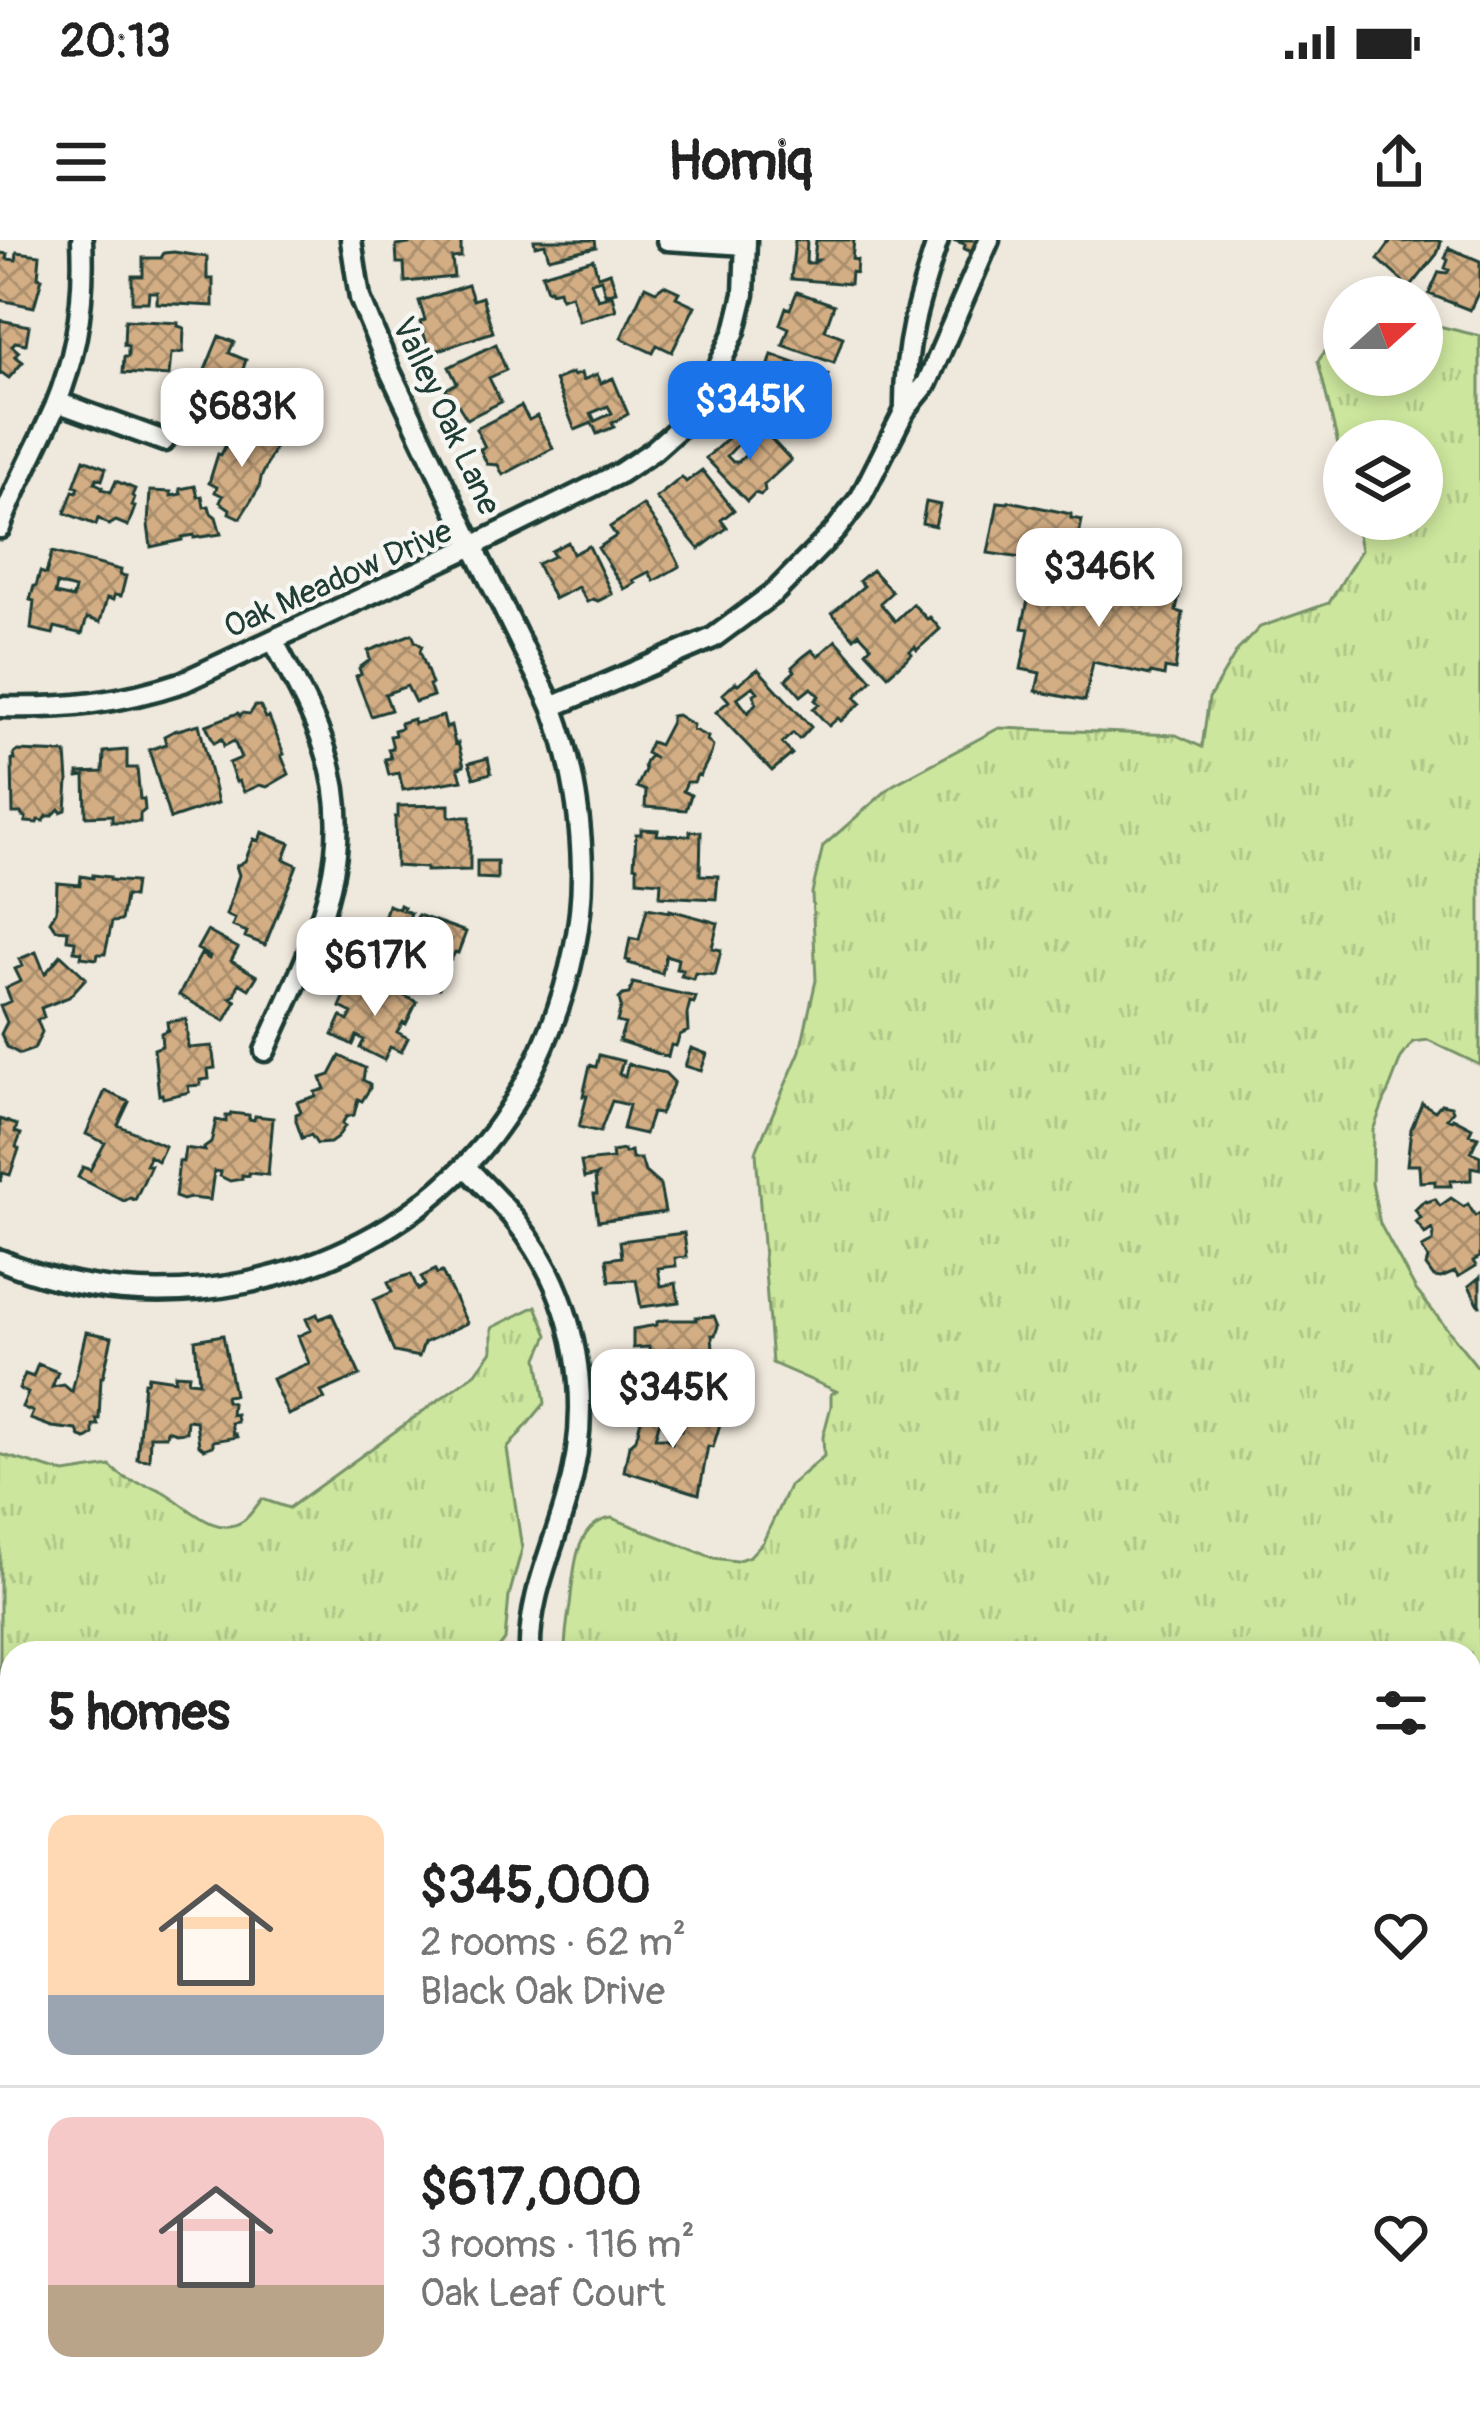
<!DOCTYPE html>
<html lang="en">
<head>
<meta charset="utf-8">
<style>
	body { margin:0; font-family:Pangolin,sans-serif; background:#f2f2f2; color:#222; height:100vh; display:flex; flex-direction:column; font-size:45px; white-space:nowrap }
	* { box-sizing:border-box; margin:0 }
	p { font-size:39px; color:#767676 }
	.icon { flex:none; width:66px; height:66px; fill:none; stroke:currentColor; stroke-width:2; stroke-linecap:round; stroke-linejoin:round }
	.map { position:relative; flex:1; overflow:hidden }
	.panel { position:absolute; left:0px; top:1401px; width:1482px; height:771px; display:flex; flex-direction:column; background:#fff; border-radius:36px 36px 0 0; box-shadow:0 6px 18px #0003 }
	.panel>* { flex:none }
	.needle { width:78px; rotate:69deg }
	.buttons { position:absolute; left:1323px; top:36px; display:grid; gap:24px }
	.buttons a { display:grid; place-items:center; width:120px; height:120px; border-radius:50%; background:#fff; box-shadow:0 6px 18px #0003; font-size:60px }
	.price { position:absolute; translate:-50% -102px; padding:0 27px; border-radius:24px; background:#fff; color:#222; font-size:39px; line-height:78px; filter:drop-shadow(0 3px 6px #0008) }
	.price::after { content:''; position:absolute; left:50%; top:72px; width:36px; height:27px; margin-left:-18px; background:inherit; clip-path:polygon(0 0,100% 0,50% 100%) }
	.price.active { background:#1a73e8; color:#fff }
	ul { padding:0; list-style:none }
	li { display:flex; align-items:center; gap:36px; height:300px; padding:0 48px }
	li+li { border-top:3px solid #e0e0e0 }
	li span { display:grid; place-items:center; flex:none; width:336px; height:240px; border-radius:24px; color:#555 }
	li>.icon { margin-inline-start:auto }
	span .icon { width:144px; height:144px; fill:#fffc; stroke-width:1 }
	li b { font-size:51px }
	h2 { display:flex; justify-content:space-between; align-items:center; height:144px; padding:0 48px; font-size:51px }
	.status { display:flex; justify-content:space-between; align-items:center; height:84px; padding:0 60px; background:#fff; direction:ltr }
	.status svg { height:33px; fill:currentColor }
	header { display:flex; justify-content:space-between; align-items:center; height:156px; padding:0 48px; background:#fff; font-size:54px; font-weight:700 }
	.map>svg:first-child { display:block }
	.grass { fill:url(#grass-tufts); stroke:#769268; stroke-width:3 }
	.building { fill:url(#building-cross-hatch); stroke:#1f3d34; stroke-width:3; fill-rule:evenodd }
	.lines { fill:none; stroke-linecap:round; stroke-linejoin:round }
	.street-casing { stroke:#1f3d34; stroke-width:27 }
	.primary-casing { stroke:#1f3d34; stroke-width:39 }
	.street { stroke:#f6f6f2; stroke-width:18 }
	.primary { stroke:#fcde96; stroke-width:30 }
	.labels { text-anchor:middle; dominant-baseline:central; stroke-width:9; stroke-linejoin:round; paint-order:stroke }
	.street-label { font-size:33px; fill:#1f3d34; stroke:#f6f6f2 }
</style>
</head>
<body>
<div class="status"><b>20:13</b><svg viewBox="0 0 49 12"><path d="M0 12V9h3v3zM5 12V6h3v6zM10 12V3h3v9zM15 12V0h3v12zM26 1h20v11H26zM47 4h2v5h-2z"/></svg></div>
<header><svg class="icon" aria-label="menu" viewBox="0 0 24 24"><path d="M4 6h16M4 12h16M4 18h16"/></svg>Homiq<svg class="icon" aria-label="share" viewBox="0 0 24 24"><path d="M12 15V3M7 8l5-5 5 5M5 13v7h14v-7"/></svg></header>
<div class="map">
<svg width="1480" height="2171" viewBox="0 0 1480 2171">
	<defs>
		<pattern id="grass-tufts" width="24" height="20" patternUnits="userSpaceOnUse" patternTransform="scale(3)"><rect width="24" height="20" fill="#cce69d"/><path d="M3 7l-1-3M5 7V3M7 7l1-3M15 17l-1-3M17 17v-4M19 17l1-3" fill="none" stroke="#afc688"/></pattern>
		<pattern id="building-cross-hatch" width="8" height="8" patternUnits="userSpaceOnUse" patternTransform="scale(3)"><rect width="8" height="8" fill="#d3ae84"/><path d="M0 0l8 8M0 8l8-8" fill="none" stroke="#ab8f6d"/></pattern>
	</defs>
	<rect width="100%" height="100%" fill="#efe8dc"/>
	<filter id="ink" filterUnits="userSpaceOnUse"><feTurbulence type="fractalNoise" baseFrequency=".00833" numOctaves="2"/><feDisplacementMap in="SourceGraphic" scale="24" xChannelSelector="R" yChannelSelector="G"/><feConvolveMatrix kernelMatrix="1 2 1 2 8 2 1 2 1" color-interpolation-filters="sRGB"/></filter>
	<g filter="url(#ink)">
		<path class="grass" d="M1422 82 1480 96V825L1428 800 1413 802 1401 818 1373 890 1372 943 1380 984 1416 1050 1480 1130V2171H0V1214L65 1233 110 1226C132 1247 136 1239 160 1250 185 1262 214 1300 243 1281 250 1276 257 1265 262 1259L289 1268 476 1133 492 1111V1088L536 1066 548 1095 538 1118 545 1163 507 1209 522 1309 509 1356 505 1400 495 1413H12V2160H1470V1413H565C565 1396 567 1382 570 1365 574 1335 573 1283 612 1278L714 1318 736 1321 750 1316 763 1302 789 1246 824 1216 823 1197 831 1166V1154L836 1151 772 1123 756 912 800 811 816 740 812 653 823 606 893 545 999 488 1176 495 1202 507 1209 458 1237 411 1260 387 1329 363 1361 310 1355 279H1422V201H1344V229L1318 121 1344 85V135H1422Z"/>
		<path class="building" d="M409 0H461V17L452 18 454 37 405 42 404 23H397L396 6 409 4Z
			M534 0H595L596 7 549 18 545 4 535 6Z
			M795 0H807L806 23H814L818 20H814L816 0H854L852 19 857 20 856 33 851 32 850 44 791 39Z
			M953 0H984L979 14 964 9 965 4Z
			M1392 0 1401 2 1437 0 1441 2 1437 14 1410 48 1378 19Z
			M1449 8 1480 21V49L1470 70 1429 54 1439 32 1447 33 1449 30 1445 28 1448 20 1445 18Z
			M17 12 40 15 38 37 42 38 34 67 0 60V13L8 14 7 19 16 20Z
			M174 12 207 17V39H213V66L157 63V52H149L148 62H132V36H143V18H161L164 13Z
			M593 19 598 36 610 32 616 51 605 54 601 39 591 42 595 53 598 59 612 55 616 70 579 81 571 55 561 58 559 50 551 52 550 49 547 50 542 34Z
			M468 45 473 60 482 57 493 92 430 113 420 82 425 80 419 61Z
			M664 45 679 52 676 57 695 66 672 112 657 105 653 113 621 98 645 46 656 51Z
			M797 52 834 65 825 90 843 97 834 123 783 105 789 88 780 84 786 67 790 69Z
			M0 80 29 86 26 104 15 102 12 106 19 112 15 116 23 122 9 138 2 133 0 134Z
			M125 80 178 83V86L184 88 183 112 171 114 169 136 123 133 124 117H128V106L124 105Z
			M219 96 234 102 229 113 246 120 243 129 245 135 252 132 266 169 239 182 237 179 228 183 222 180 220 175 225 167 220 151 218 155 198 147Z
			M496 104 506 130 489 138 501 162 467 179 457 163 454 165 446 149 457 143 449 127Z
			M772 115 828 135 824 145 829 147 824 159 821 158 807 193 763 176 770 158 781 162 788 143 787 137 778 134 771 156 760 153Z
			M572 133 574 136 581 133 583 140 597 134 601 143 613 138 628 174 612 183 614 187 597 194 592 183 575 190 555 140ZM608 166 612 173 595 181 591 173Z
			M521 166 529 180 537 176 553 208 503 235 498 225 487 224 480 209 485 207 476 189Z
			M759 186 791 220 764 245 765 251 761 255 755 253 747 261 706 218 736 191 743 199 727 216 733 222H738L753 208 744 199Z
			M274 189 276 205 261 238 259 248 240 278 229 273 230 269 220 262 223 256 215 252 217 247 209 243 218 214 221 215 225 207 224 194 233 193 236 209 246 214 253 199V191Z
			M84 219 106 228 102 240 97 238 95 243 103 247 102 249 111 252 116 241 135 249 132 256 135 258 132 266 135 267 128 286 116 281 109 285 98 278 96 285 65 273 73 251 77 252 79 247 74 246Z
			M702 230 734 270 721 280 727 288 699 309 656 258 682 237 686 242Z
			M195 246 198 257 202 256 204 267 209 266 211 273 216 277 221 294 194 298V295L182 297V300L151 307 148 285 150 251 171 252V256L181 254 180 249Z
			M1009 261 1071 274V278L1082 280 1073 326 988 313 998 262 1008 263Z
			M926 262 940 265 935 286 922 283Z
			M643 265 667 300 680 326 654 341 649 332 633 340 635 343 624 349 598 308 616 296 610 287Z
			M568 302 573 314 589 306 612 354 598 361 593 359 587 362 578 347 554 359 537 324 554 316 551 311Z
			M52 312 121 330 120 335 126 336 121 356 114 355 113 360 107 358 100 382 87 378 82 394 55 387 53 394 31 389 34 361 30 360 34 346H36L40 332 46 334ZM57 344 75 349 73 358 55 354Z
			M1068 326 1180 350 1176 371 1183 373 1175 430 1165 428 1164 436 1151 433 1150 435 1093 422 1085 461 1036 451 1040 433 1021 429 1029 389 1022 388 1028 360 1035 362 1039 341 1051 344 1053 335 1066 337Z
			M872 330 892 352 880 363 895 381 913 364 927 379 930 377 940 389 917 410 915 407 910 411 912 414 888 435 866 411 871 406 859 393 854 398 832 373 864 346 859 341Z
			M412 394 415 401 422 406 420 411 432 444 429 445 433 456 415 462 407 446 385 454 391 470 371 476 356 436 361 434 359 428 370 420 368 411Z
			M836 400 872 440 855 457 861 463 841 481 838 478 829 486 813 469 819 464 815 460 819 456 811 448 801 456 786 439 795 431 792 427 803 417 812 410 818 416Z
			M758 429 811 487 802 497 799 499 793 493 782 503 792 514 772 531 716 472 729 461 723 454 736 442 738 444ZM753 446 758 452 754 454 756 463 748 473 737 458Z
			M255 466H260L266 478 269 477 284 514 281 515 289 534 267 547 260 545 244 552 239 541 236 542 229 523 241 518 234 501 224 506 222 499 214 503 206 485 238 473 240 476 242 473 250 474Z
			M677 475 693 485 692 489 708 497 707 500 713 506 711 514 700 536 697 535 694 542H687L683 551 691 555 686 570 645 567 646 551 637 547 645 530 644 526 647 519 650 516 656 518 646 513 651 502 659 505 671 482V476Z
			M443 476 446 488 451 486 455 504 458 503 464 526 458 528 462 540 403 550 399 533 389 535 385 519 391 518 388 509 393 508 390 496 395 495 394 490 401 488 400 483 413 479 414 484Z
			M199 484 218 563 170 579 149 510 166 504 164 496 174 491Z
			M127 510V528H137L140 559H144L145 570 140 574V582H112V575L86 576 85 536 78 537V533L103 532 104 512Z
			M18 511 66 513 68 541 66 570 61 572 59 569 52 576H47L44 581 38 580 37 583 25 582 26 577 22 576 21 573H13L12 520H15L14 514Z
			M488 518 491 533 474 538 469 523Z
			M449 565V577H470V630L426 631V628L396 626 395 577H398V566Z
			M641 589 658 590 657 595 690 596V591L701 592 700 635 718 636 716 659 660 656 661 642 637 640V627L634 626 636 594H641Z
			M262 592 290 603 284 619 297 625 265 705 245 697 247 692 232 686 235 679 226 675 239 635 236 626 245 621 254 599 259 601Z
			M477 621H497V639L477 638Z
			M93 635 110 637V640L135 642 133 657 125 656 121 681 112 682 105 714H98L97 719 81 717 82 712 74 711 75 701 67 700 68 690 56 689 50 681 56 671 57 643 80 645 81 636 93 638Z
			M388 665 399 669 400 665 404 667 403 670 411 673 407 683 414 686 418 675 466 692 458 713 455 712 451 720 446 724 443 723 437 739 441 741 439 748 408 737 416 716 400 709 393 727 390 728 369 720 374 706 369 704 376 683 385 675Z
			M647 668 670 672V670L718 683 712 708 721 710 715 735 695 733 693 739 681 736 683 730 676 729 678 719 666 715 662 734 629 723 630 721 626 720 630 698 639 700Z
			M207 691 238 708 231 721 257 736 249 749 239 743 235 755 230 758 236 761 225 781 179 755 201 714 209 719 210 716 197 709Z
			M36 712 45 734 61 715 86 738 69 757 41 768 44 777 37 780 42 792 34 809 20 814 7 807 1 794 7 782 0 766 11 761 6 748 21 741 15 729 22 726 19 719Z
			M369 739 417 762 406 784 403 782 397 792 408 798 401 812 390 807 384 820 360 808 364 800 357 796 353 805 333 795 341 777 348 781 352 773 340 767 348 748 361 755Z
			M633 743 696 757 694 763 690 762 687 774 688 791 680 795 676 806 671 805 668 817 619 801 625 784 617 782 621 766 619 759 623 755 629 754Z
			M186 779 188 808 212 806 215 828 208 829 209 839 200 840V845L188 846 189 852 163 858 162 854 159 855 154 809 162 806 161 793 168 790 167 782Z
			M691 808 707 814 701 831 685 826Z
			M599 815 623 821 619 834 625 836 628 824 665 833 674 842 660 874 652 873 645 894 623 889 629 865 612 861 600 892 579 887 587 856H583L590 825 596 827Z
			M340 816 365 828 363 840 370 844V848L362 861 358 859 354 875 346 877 342 884 345 886 337 898 330 903 317 904 311 895 302 898 296 881V874L301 872 297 862 316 856 315 852 325 849 321 838 330 835Z
			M105 851 129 862 118 885 165 906 158 921 149 916 146 925H151L135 960 130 958 124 961 78 937 83 927 90 930 105 903 86 894Z
			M1422 863 1435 871 1441 864 1451 866 1453 871 1447 878 1452 880 1453 878 1472 888 1469 894 1478 897 1471 912 1480 916V929L1471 927V940L1450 941 1451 946H1435V941L1420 942 1419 925H1407L1411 889Z
			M231 873 249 875V879L254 880 255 876 273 878 268 935 249 933V936L242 935V939L230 941 220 936 221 932 214 931 210 960 190 958 183 960 175 957 179 921 183 922 185 908 205 911 204 908 211 903 216 880 226 882V876H230Z
			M0 879 17 885 15 892 21 894 16 907 19 909 10 935 3 933 0 942Z
			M624 910 625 913 631 911 632 919H641L645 932 660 945 665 972 598 981 594 954H597L595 938 597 935 584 938 581 922 613 919 612 912Z
			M1451 958 1464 967 1468 964 1475 976 1480 973V1017L1473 1021 1476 1026 1458 1037 1455 1032 1441 1038 1434 1037 1426 1026 1428 1019 1422 1008 1433 1002 1434 993 1432 989 1425 994 1416 982 1421 978 1415 970 1425 960 1427 962 1435 959 1440 966Z
			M684 993 687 1017 675 1018 676 1026 658 1028 661 1046 676 1043 679 1062 641 1067 636 1040 610 1041 607 1019 622 1017 620 1001Z
			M435 1030 437 1034 442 1032 467 1083 424 1103 419 1117 394 1112 374 1060 392 1052 388 1042 411 1034 418 1050 425 1045 421 1037Z
			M1480 1037V1067L1469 1046Z
			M317 1074 319 1079 332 1074 360 1135 321 1152 325 1159 288 1175 272 1139 309 1123 298 1096 311 1090 306 1079Z
			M714 1076 718 1086 715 1095H712L714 1124H710V1128L726 1127 727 1145 691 1149H673V1145L662 1146 661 1141 654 1142 653 1125H660V1120L650 1121 649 1107 633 1108V1089L657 1085V1082L664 1080H696V1077Z
			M86 1092 112 1097 103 1137H101L99 1179H96L98 1185H93V1195L86 1199 80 1197 77 1190 52 1187 30 1179 33 1172 22 1167 28 1153 19 1149 25 1134 33 1137 38 1124 58 1132 52 1147 64 1145 72 1152Z
			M223 1095 234 1155 225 1156 226 1161 232 1163 231 1175 236 1174 237 1182 231 1183 233 1194H236L237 1197 213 1201V1206L204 1209 199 1205 196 1181 187 1180 186 1192 176 1193 167 1190 166 1196H150L149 1220 137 1219 144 1142H147L148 1136 175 1140V1134L189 1135 188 1141 199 1142 195 1100Z
			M644 1168 662 1173 655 1198H665L672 1203 676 1189 681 1190 686 1173 701 1177 702 1174 721 1181 713 1207 708 1206 699 1254 624 1231 629 1205 636 1199Z"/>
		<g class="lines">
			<defs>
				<path id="street" d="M351 0 360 58 389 129 473 306 620 233 653 211 680 187 698 163 717 130 735 91 744 54 746 0
					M667 0 746 5
					M57 162 164 201
					M905 170C904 105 918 61 938 0
					M0 288C15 246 37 208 55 167 77 114 85 57 82 0
					M0 467C66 469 120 463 183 442L473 306C490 341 508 377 525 412 534 431 545 450 553 469 572 520 581 575 582 630 583 732 536 853 464 927 346 1047 154 1085 0 1020
					M552 467 713 398 775 352 835 291 861 257 905 170 927 143 989 0
					M265 811C308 713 363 619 325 509 312 471 292 436 273 400
					M465 926C482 944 500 961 515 980 579 1058 595 1165 566 1261 552 1311 528 1359 530 1413"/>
				<path id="primary" d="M1470 2008 1480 2002
					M1470 2056 1480 2050
					M1181 2171 1201 2160
					M1264 2171 1284 2160"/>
			</defs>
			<use href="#street" class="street-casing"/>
			<use href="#primary" class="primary-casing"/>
			<use href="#street" class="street"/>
			<use href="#primary" class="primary"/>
		</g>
	</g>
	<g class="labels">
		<g class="street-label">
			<text transform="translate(446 176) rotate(65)">Valley Oak Lane</text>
			<text transform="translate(338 339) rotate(-24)">Oak Meadow Drive</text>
		</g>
	</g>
</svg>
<div class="buttons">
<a><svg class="needle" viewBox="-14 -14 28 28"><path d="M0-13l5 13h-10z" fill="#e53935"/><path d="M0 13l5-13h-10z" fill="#767676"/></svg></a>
<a><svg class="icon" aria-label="layers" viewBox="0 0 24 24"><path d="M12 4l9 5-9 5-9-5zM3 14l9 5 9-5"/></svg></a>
</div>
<b class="price active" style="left:750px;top:223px">$345K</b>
<b class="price" style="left:242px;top:230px">$683K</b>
<b class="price" style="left:1099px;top:390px">$346K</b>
<b class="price" style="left:375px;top:779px">$617K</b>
<b class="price" style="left:673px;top:1211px">$345K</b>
<section class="panel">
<h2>5 homes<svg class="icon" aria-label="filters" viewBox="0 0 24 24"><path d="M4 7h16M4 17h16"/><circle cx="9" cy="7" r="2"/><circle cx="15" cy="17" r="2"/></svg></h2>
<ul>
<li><span style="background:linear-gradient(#ffd9b3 75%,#9aa5b1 0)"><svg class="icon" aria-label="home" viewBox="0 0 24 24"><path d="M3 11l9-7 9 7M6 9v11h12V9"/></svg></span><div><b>$345,000</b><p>2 rooms · 62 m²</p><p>Black Oak Drive</p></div><svg class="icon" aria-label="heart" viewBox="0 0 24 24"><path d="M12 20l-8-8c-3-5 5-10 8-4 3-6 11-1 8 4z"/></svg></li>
<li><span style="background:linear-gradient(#f6c9c9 70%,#b9a48a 0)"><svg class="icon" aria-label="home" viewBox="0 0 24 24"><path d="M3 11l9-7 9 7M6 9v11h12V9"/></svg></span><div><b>$617,000</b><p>3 rooms · 116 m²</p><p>Oak Leaf Court</p></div><svg class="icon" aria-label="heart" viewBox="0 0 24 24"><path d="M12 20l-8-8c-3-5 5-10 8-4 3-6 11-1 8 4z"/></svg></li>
</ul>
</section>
</div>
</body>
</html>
